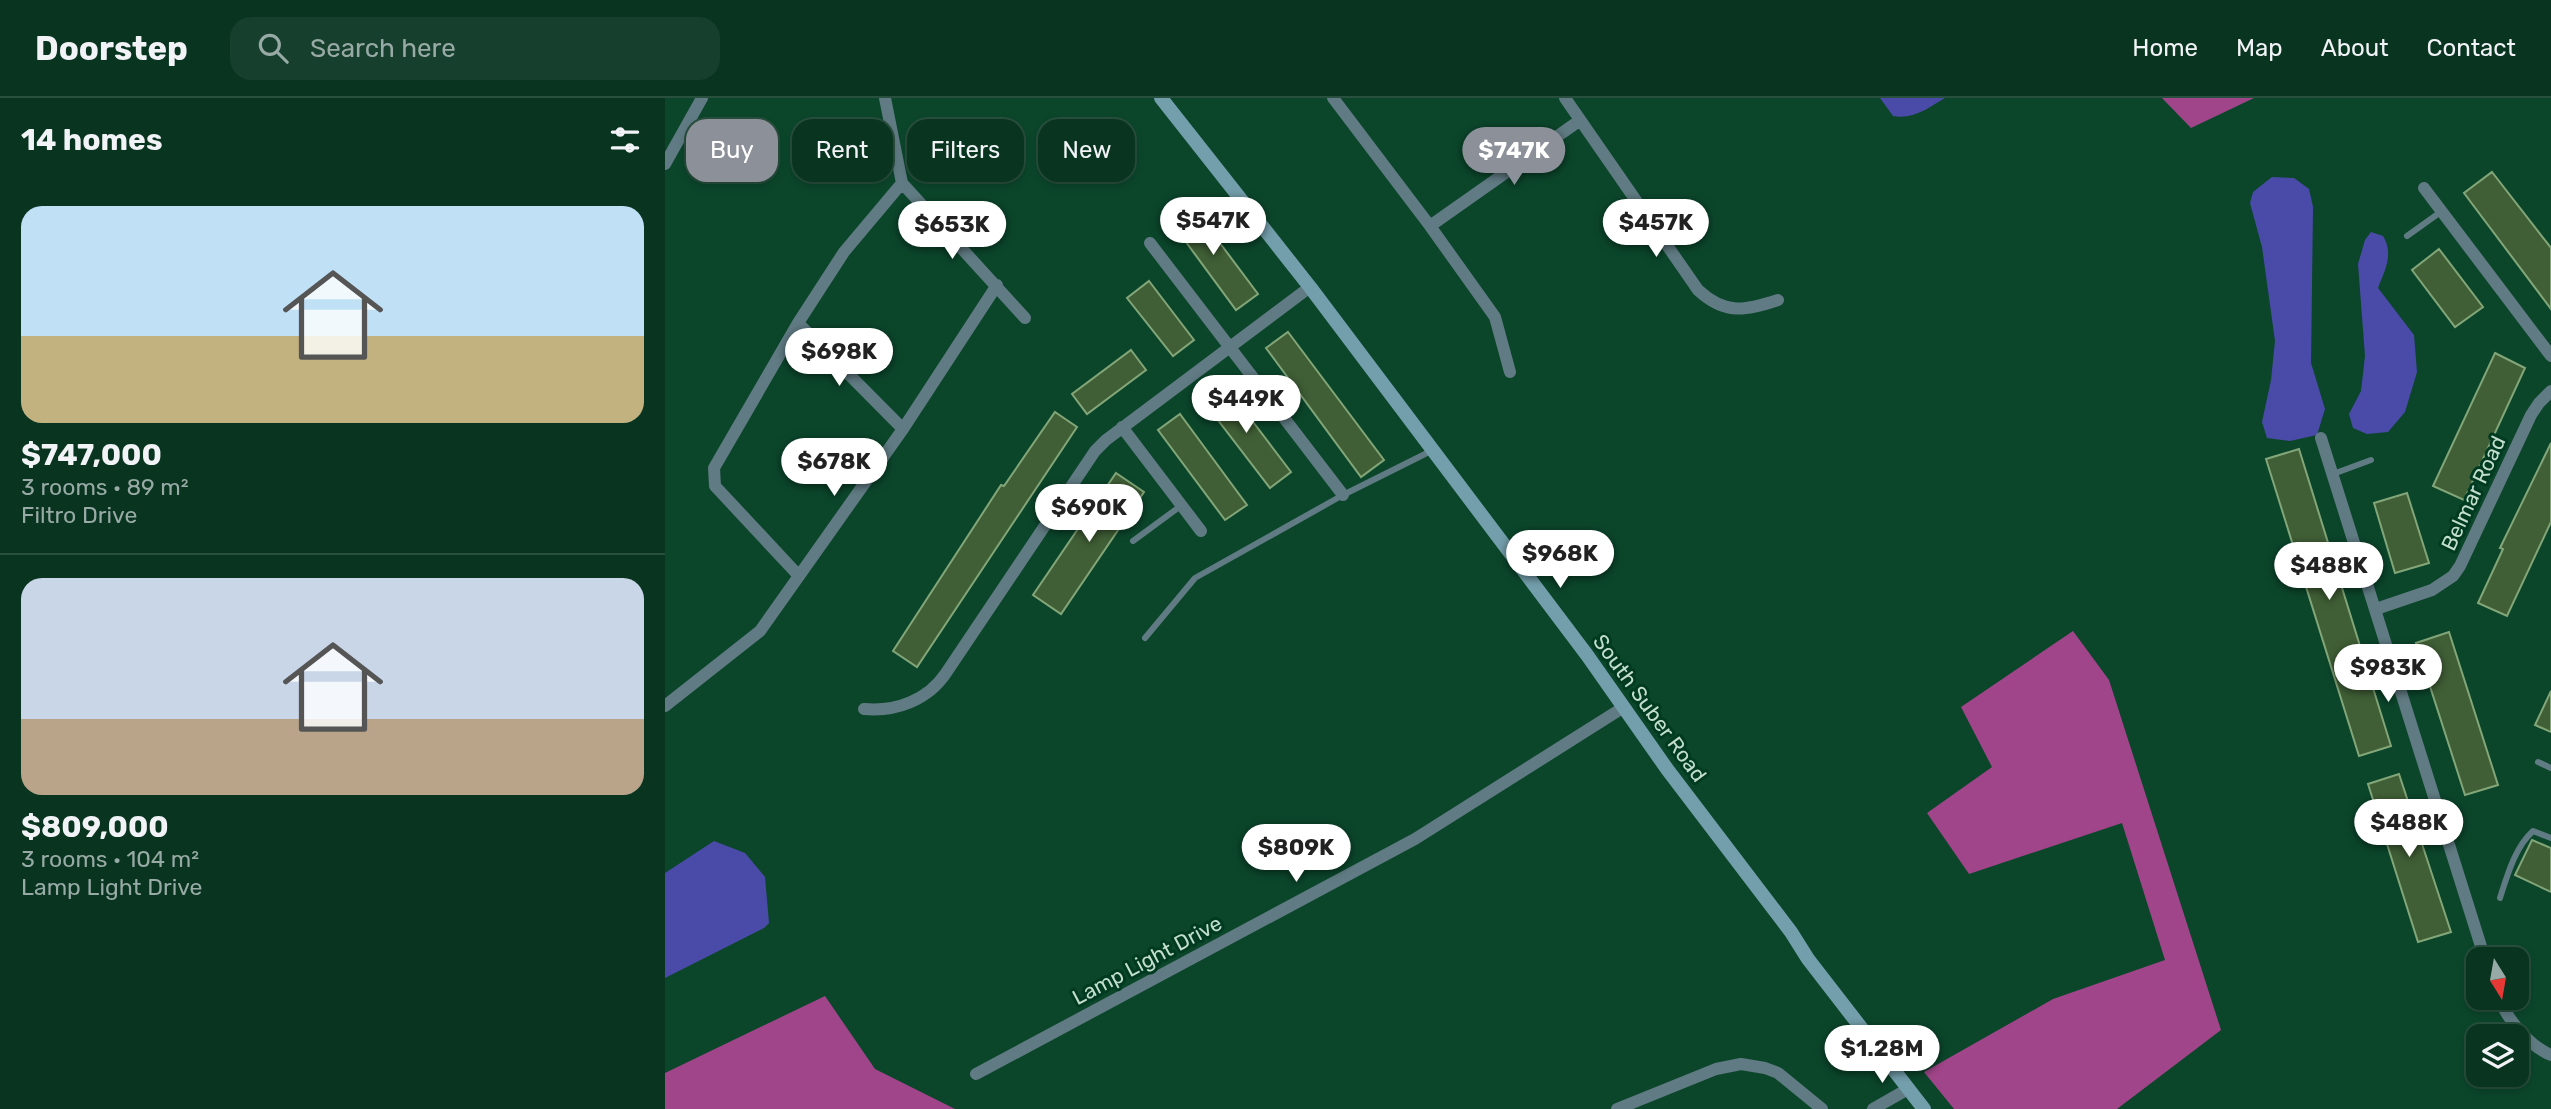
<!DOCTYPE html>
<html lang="en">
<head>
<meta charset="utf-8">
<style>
	body { margin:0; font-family:Rubik,sans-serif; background:#163f2d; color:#f1f3f6; height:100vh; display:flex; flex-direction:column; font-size:26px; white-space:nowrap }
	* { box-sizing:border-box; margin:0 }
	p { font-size:23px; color:#98aaa5 }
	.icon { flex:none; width:38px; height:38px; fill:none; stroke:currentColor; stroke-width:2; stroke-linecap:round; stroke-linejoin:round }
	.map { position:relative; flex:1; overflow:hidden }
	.details { display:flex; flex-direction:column; background:#083420; width:665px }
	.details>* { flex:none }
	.hud { position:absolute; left:21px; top:21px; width:665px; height:63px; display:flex; gap:14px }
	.needle { width:46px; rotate:169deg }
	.controls { position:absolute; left:1801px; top:849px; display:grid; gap:14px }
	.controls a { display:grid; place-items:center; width:63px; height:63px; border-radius:14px; background:#083420; box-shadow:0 4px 10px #0003,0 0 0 2px #294f3e; font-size:35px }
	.price { position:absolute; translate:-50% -60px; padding:0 16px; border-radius:24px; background:#fff; color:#222; font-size:23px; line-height:46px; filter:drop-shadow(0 2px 4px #0008) }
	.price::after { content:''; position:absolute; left:50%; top:42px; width:21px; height:16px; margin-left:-10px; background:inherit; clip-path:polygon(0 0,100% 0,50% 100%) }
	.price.active { background:#8c9099; color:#fff }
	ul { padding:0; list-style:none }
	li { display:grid; align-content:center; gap:14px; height:371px; padding:0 21px }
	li+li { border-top:2px solid #294f3e }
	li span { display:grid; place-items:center; height:217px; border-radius:21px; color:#555 }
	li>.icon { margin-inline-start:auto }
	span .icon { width:126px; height:126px; fill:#fffc; stroke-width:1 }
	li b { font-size:30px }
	h2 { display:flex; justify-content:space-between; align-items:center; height:84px; padding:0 21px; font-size:30px }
	.chip { padding:0 24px; border-radius:21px; background:#083420; box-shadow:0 4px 10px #0003,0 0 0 2px #294f3e; font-size:24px; line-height:63px }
	.chip.active { background:#8c9099; color:#fff }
	header { display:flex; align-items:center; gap:42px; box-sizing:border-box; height:98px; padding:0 35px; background:#083420; border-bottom:2px solid #294f3e }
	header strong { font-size:33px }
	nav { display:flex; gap:38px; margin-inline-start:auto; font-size:24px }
	.search { width:490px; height:63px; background:#163f2d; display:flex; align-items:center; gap:18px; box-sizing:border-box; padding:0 24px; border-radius:21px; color:#98aaa5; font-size:26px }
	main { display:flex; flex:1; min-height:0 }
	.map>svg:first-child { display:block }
	.forest { fill:#a04589 }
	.water { fill:#4a4ba8 }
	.building { fill:#405f36; stroke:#83a679; stroke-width:2 }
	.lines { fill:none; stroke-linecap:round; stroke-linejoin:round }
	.lane { stroke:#607b83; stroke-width:6 }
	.street { stroke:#607b83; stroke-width:12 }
	.secondary { stroke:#739eab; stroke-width:14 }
	.labels { text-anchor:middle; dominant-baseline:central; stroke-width:6; stroke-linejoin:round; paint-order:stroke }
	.street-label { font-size:21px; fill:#c3decd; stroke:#003b21 }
</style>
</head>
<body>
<header>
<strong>Doorstep</strong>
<div class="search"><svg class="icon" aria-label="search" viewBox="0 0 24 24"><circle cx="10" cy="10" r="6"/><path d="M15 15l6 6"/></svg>Search here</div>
<nav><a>Home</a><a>Map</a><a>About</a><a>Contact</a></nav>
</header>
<main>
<section class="details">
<h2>14 homes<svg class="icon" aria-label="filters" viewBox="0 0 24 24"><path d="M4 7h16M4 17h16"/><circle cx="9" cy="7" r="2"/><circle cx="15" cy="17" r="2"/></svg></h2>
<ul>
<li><span style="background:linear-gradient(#bfe0f5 60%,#c2b280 0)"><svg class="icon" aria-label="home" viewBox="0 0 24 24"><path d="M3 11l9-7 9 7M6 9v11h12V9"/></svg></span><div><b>$747,000</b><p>3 rooms · 89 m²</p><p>Filtro Drive</p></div></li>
<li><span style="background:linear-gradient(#c9d6e8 65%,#b9a48a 0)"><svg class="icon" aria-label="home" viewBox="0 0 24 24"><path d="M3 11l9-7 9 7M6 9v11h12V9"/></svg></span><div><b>$809,000</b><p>3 rooms · 104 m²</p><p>Lamp Light Drive</p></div></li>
</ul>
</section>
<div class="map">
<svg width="1886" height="1011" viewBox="0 0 1886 1011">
	<rect width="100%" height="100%" fill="#0b462b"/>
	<path class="forest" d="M1497 0H1589L1526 30Z
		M1408 533 1444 582 1556 932 1452 1011H1289L1259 974 1388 901 1500 862 1457 725 1304 776 1262 715 1327 669 1296 609Z
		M160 898 210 971 290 1011H0V975Z"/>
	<path class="water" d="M1215 0H1280C1263 10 1248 22 1228 18Z
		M1607 79 1629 80 1644 91 1648 109 1646 265 1660 311 1652 337 1625 343 1602 340 1597 324 1606 282 1610 243 1597 149 1585 105 1588 94Z
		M1706 134 1718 138C1729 156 1720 172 1713 190L1749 237 1752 274 1740 314 1723 334 1702 336 1688 330 1684 316 1696 293 1700 258 1693 166 1700 142Z
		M49 743 80 755 100 779 104 825 99 830 0 880V775Z"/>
	<path class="building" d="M1827 74 1886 150V211L1799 95Z
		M525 105 593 196 571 212 504 121Z
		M1774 151 1818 209 1790 229 1747 172Z
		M484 183 529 242 508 258 462 200Z
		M623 234 719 362 696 379 601 250Z
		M466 252 481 272 422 316 407 296Z
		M1830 255 1860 270 1799 402 1768 388Z
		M557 283 626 374 605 390 536 300Z
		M390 314 412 329 252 569 228 553 336 387 339 388Z
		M515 316 582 407 560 422 493 332Z
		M1886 345V424L1842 518 1813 505 1838 451 1835 450Z
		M1634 351 1726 648 1694 658 1601 361Z
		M451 375 479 394 396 516 368 497Z
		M1742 395 1764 465 1730 475 1709 405Z
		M1784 534 1833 687 1800 697 1751 545Z
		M1886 593V634L1870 627Z
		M1734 676 1786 834 1753 844 1703 686Z
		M1867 742 1886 750V794L1850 777Z"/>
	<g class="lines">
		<path class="lane" d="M1742 138 1777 113
			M1668 376 1706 362
			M468 443 517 407
			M480 540 530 480 678 397 766 353
			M1873 664 1886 670
			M1835 800C1842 778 1850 749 1868 733L1886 740"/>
		<path class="street" d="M220 0 237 85 360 220
			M668 0 765 128 830 219 845 274
			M900 0 1033 192C1060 217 1080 213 1113 202
			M0 66 37 0
			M1759 90 1886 258
			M765 128 914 23
			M485 145 678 397
			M133 225 238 331
			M457 329 536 433
			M1656 340 1820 861
			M134 478 50 388 49 370 133 225 179 154 237 85
			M1711 511 1767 492 1788 478 1795 468 1866 317 1874 305 1886 293
			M0 608 95 533 238 331 332 187
			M199 611C231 614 263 602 281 575L430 353 441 342 645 189
			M1834 900C1842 921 1864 948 1886 957
			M311 976 750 741 959 609
			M952 1011 1051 971 1076 966 1100 970 1113 975 1157 1011
			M1208 1011 1243 991"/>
		<path class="secondary" d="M496 0 645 189 922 557 1002 671 1126 834 1143 861 1259 1011"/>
	</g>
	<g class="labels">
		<g class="street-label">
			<text transform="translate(1808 395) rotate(-65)">Belmar Road</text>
			<text transform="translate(985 610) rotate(54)">South Suber Road</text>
			<text transform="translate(482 862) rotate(-28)">Lamp Light Drive</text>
		</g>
	</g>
</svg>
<div class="controls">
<a><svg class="needle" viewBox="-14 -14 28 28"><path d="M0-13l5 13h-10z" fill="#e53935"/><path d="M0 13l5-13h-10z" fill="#98aaa5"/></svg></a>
<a><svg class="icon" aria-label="layers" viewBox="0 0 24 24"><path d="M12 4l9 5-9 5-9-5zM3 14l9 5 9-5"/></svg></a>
</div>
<b class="price active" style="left:849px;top:89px">$747K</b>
<b class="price" style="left:548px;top:159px">$547K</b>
<b class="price" style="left:991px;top:161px">$457K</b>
<b class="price" style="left:287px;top:163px">$653K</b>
<b class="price" style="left:174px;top:290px">$698K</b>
<b class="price" style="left:581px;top:337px">$449K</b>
<b class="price" style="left:169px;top:400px">$678K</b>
<b class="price" style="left:424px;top:446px">$690K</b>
<b class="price" style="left:895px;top:492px">$968K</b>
<b class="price" style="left:1664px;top:504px">$488K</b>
<b class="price" style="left:1723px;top:606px">$983K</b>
<b class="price" style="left:1744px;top:761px">$488K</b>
<b class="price" style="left:631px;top:786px">$809K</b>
<b class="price" style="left:1217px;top:987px">$1.28M</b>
<div class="hud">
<a class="chip active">Buy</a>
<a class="chip">Rent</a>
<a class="chip">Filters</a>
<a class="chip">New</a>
</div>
</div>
</main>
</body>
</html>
